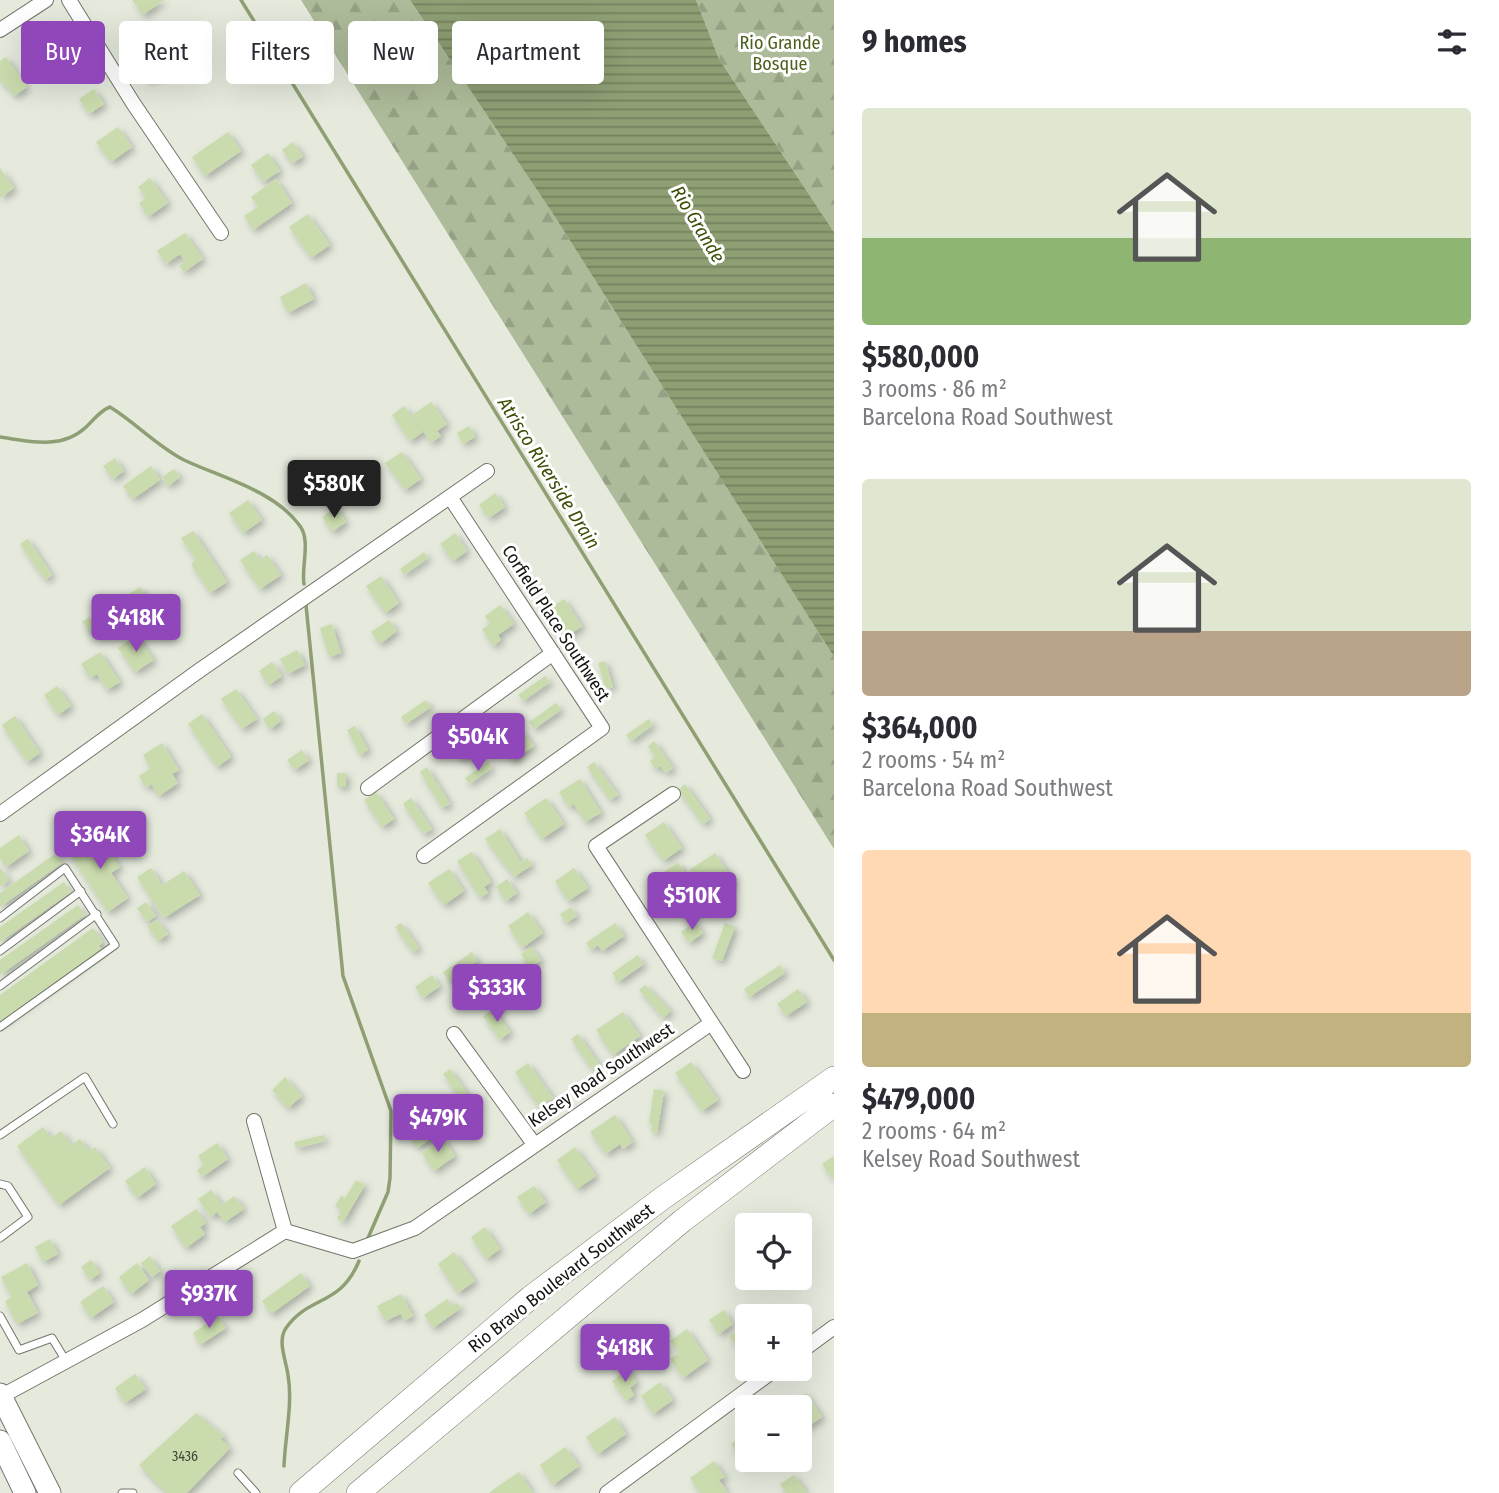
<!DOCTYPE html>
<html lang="en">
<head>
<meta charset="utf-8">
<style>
	body { margin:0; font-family:"Fira Sans Condensed",sans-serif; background:#f2f2f3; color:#2b2b33; height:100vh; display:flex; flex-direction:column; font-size:26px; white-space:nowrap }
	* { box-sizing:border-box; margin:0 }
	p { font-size:23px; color:#7c7c81 }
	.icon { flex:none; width:38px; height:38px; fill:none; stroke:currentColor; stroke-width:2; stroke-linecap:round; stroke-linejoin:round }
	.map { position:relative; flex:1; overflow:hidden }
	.panel { display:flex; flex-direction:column; background:#fff; width:665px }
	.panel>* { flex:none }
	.banner { position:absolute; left:21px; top:21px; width:665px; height:63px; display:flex; gap:14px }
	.tools { position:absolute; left:735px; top:1213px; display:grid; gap:14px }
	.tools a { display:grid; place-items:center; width:77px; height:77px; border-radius:7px; background:#fff; box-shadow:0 7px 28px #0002; font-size:35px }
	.price { position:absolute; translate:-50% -60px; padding:0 16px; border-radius:7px; background:#8f47ba; color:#fff; font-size:23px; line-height:46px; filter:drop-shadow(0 2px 4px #0008) }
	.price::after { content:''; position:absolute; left:50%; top:42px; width:21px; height:16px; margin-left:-10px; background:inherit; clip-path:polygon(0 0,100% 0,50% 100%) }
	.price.active { background:#222; color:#fff }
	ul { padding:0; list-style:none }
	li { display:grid; align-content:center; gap:14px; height:371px; padding:0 28px }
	li span { display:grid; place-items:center; height:217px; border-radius:7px; color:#555 }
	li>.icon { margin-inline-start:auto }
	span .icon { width:126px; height:126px; fill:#fffc; stroke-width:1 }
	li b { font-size:30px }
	h2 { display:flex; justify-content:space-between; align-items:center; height:84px; padding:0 28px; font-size:30px }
	.chip { padding:0 24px; border-radius:7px; background:#fff; box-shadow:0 7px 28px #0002; font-size:24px; line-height:63px }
	.chip.active { background:#8f47ba; color:#fff }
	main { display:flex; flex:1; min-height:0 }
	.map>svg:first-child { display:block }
	.forest { fill:url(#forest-firs) }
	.water { fill:url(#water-rules) }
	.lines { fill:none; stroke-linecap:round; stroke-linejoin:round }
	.stream { stroke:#8f9f74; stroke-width:3.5 }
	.building { fill:#cadbad; filter:url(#shadow) }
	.lane-casing { stroke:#72766a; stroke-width:9 }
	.street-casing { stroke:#72766a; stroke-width:16 }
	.secondary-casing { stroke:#72766a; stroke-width:23 }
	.primary-casing { stroke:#72766a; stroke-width:24 }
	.lane { stroke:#fff; stroke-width:7 }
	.street { stroke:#fff; stroke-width:14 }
	.secondary { stroke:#fff; stroke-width:21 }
	.primary { stroke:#fff; stroke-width:23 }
	.labels { text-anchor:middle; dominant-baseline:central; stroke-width:6; stroke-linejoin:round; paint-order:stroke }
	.number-label { font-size:14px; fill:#414637 }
	.park-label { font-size:18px; fill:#4c601e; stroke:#fff }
	.street-label { font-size:18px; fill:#131410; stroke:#fff }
	.water-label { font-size:19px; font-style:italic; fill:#3b4f07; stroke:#fff }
</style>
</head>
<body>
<main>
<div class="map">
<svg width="834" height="1493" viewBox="0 0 834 1493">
	<defs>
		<pattern id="forest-firs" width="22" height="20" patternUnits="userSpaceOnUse" patternTransform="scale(1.75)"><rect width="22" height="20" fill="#aebb9a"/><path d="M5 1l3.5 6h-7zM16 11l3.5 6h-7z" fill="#95a084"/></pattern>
		<pattern id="water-rules" width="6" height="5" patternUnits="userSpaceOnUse" patternTransform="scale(1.75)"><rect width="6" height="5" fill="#8f9f74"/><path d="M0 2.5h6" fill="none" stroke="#74805e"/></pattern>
		<filter id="shadow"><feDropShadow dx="3.5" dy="3.5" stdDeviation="3.5" flood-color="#0004"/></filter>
	</defs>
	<rect width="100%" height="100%" fill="#e5eadd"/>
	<path class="forest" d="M301 0H410L555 217 834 657V849Z
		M696 0H834V232L719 59Z"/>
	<path class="water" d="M410 0H696L719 59 834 232V657L555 217Z"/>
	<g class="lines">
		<path class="stream" d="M241 0 834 960
			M0 437C28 441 61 450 85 428 93 421 99 411 110 407 136 423 157 446 184 460 222 478 274 490 300 526 311 541 301 567 304 584
			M306 605 343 976 391 1111 390 1178 388 1192 368 1238
			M284 1466C285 1438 293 1403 288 1375 286 1360 277 1341 286 1328 309 1295 340 1307 359 1261"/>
	</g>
	<path class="building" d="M132 0H164L143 15Z
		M47 25 59 42 33 60 21 43Z
		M6 57 27 87 14 96 3 82 0 84V61Z
		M191 59 197 67 186 75 180 67Z
		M154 60 162 72 149 81 141 70Z
		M94 89 104 104 89 114 79 99Z
		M118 127 132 147 111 162 96 142Z
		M228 132 241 151 205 176 192 157Z
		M293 142 303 156 292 164 282 150Z
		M268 153 280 171 263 182 251 165Z
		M0 168 14 188 0 198Z
		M150 178 168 203 148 217 139 203 146 198 138 187Z
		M276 179 292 203 253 230 244 216 258 207 251 197Z
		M308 214 330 245 311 258 289 227Z
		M185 233 203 259 184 272 179 266 185 262 180 254 166 264 157 251Z
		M306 283 314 299 288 313 280 297Z
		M431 402 447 424 437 431 441 436 431 443 412 415Z
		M404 406 423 432 410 441 392 415Z
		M469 426 475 437 463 444 457 433Z
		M402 452 421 479 405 490 385 463Z
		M115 458 124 471 113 479 103 466Z
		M151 466 160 480 133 499 123 486Z
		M174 469 180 477 168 486 162 477Z
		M495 493 505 507 489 518 479 505Z
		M248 500 262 520 243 533 229 513Z
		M336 507 346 522 332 532 322 517Z
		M193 531 227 582 210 593 191 564 196 560 181 538Z
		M455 533 467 551 453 561 440 544Z
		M28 539 52 575 45 580 20 544Z
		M254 551 260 560 267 555 281 575 260 589 240 560Z
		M424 552 428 558 404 575 400 569Z
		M381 576 399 603 385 613 366 586Z
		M140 587 157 612 147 619 129 594Z
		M564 599 582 626 564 639 545 612Z
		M500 605 514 624 498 635 501 640 493 646 482 629 490 624 485 616Z
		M107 611 117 626 105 634 95 619Z
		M89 617 96 627 89 632 82 622Z
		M389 620 397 631 380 644 371 632Z
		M332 624 341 653 329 657 320 628Z
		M136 635 154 660 135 672 118 648Z
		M297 650 305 665 288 674 280 659Z
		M100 652 120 682 107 690 97 674 90 678 81 664Z
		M605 661 613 687 606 689 598 663Z
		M272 662 282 676 269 685 259 671Z
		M545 676 550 682 523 701 518 695Z
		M57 686 71 706 58 715 44 695Z
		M236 689 257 719 242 729 221 699Z
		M426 700 431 707 406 724 401 717Z
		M556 703 561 710 534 729 529 722Z
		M274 711 281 721 270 729 263 719Z
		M202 714 231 757 217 767 188 724Z
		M15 716 40 753 27 762 2 725Z
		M649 719 653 725 631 741 626 735Z
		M355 726 368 750 360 755 347 730Z
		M523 731 534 746 512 761 502 746Z
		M472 734 480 746 460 760 451 748Z
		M654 741 673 768 666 773 660 766 655 769 650 761 655 757 648 746Z
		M162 743 179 770 172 774 178 783 159 796 151 784 146 788 139 776 151 768 143 755Z
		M302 750 309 760 295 770 287 760Z
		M488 762 492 768 469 784 465 778Z
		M594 762 618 795 610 800 587 767Z
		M427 767 450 804 442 808 420 772Z
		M337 773H346V787H337Z
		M580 779 601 813 585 822 574 804 569 807 559 792Z
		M685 784 710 819 703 824 678 790Z
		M376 792 394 819 382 827 364 800Z
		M411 798 432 829 424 834 403 804Z
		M546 798 564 824 542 839 524 813Z
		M664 822 682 848 663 861 645 835Z
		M500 829 521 862 527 858 532 865 514 877 485 839Z
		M98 834 120 867 111 873 128 898 108 912 69 853Z
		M19 835 29 851 6 867 0 858V848Z
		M472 852 491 882 484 887 488 893 480 898 457 861Z
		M715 853 734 882 708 898 689 870Z
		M55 854 62 863 0 907V893Z
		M678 862 684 871 670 881 664 872Z
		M0 867 9 880 0 887Z
		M151 868 162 885 184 871 200 895 164 918 137 877Z
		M574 868 588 888 568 901 555 881Z
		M449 869 464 891 444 905 428 883Z
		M507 879 517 893 506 901 496 887Z
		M64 882 71 892 0 942V927Z
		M146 902 156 916 147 922 137 908Z
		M78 905 85 915 0 975V960Z
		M571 907 577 916 566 923 560 914Z
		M528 912 543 933 522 948 508 926Z
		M157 920 168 934 158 941 147 926Z
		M695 922 703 933 689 943 681 932Z
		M401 923 419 948 413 952 395 927Z
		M615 923 624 936 602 951 598 945 591 950 586 943Z
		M725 923 735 927 722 961 712 958Z
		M93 928 103 942 99 946 102 949 0 1024V995Z
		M531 947 541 960 530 968 521 954Z
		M472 952 478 961 449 981 443 972Z
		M638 955 644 964 618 982 612 973Z
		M780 965 785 973 749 997 744 989Z
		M432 975 440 986 423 998 415 987Z
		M645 985 671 1011 663 1018 639 990Z
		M798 989 807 1002 786 1016 777 1004Z
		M494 1009 510 1032 500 1040 483 1016Z
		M623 1012 640 1036 613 1055 596 1030Z
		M578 1034 599 1064 592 1069 571 1039Z
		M691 1062 718 1100 702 1111 675 1073Z
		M528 1063 553 1098 539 1107 515 1072Z
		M450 1069 467 1093 460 1098 443 1074Z
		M285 1077 302 1096 288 1108 272 1090Z
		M654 1089 664 1091 657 1133 651 1132 652 1124 649 1123Z
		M430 1098 442 1119 434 1124 421 1103Z
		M411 1101 418 1124 409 1127 402 1104Z
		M615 1115 633 1142 623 1149 620 1144 606 1154 590 1132Z
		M428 1125 435 1136 417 1148 410 1138Z
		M43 1127 51 1138 61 1131 71 1145 80 1139 89 1151 95 1147 110 1168 59 1205 17 1146Z
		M324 1135 325 1141 296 1148 294 1142Z
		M443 1138 455 1156 434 1171 422 1153Z
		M217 1143 228 1159 202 1177 197 1170 204 1165 198 1156Z
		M575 1147 596 1176 577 1189 557 1160Z
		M834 1156V1181L822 1164Z
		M145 1167 156 1184 137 1198 125 1181Z
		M356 1180 365 1185 343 1222 337 1218 342 1210 335 1206 341 1196 345 1198Z
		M534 1186 546 1202 529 1214 517 1197Z
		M211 1190 222 1205 234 1196 244 1209 225 1222 217 1212 211 1217 198 1199Z
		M196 1209 206 1223 200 1227 205 1234 186 1248 171 1226Z
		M485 1227 500 1249 486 1259 471 1237Z
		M50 1239 58 1254 43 1262 35 1247Z
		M454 1252 475 1281 458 1293 438 1264Z
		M150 1256 160 1271 152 1277 141 1263Z
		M91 1260 100 1273 90 1280 81 1267Z
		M27 1263 38 1285 27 1292 38 1313 17 1324 5 1301 12 1297 1 1277Z
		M137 1263 149 1280 131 1294 119 1277Z
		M301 1273 310 1286 271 1314 262 1301Z
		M103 1286 114 1302 91 1318 80 1302Z
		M401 1294 413 1316 404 1321 401 1314 385 1321 377 1306Z
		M447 1299 452 1306 457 1303 461 1308 433 1328 424 1315Z
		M724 1310 733 1324 719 1334 709 1320Z
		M218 1316 226 1328 200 1345 193 1333Z
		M747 1323V1351L742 1355 729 1336Z
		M687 1329 708 1360 683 1378 670 1359 679 1353 670 1341Z
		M628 1369 637 1382 630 1388 634 1395 626 1401 612 1381Z
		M135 1374 146 1389 125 1403 115 1388Z
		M660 1382 673 1400 653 1414 641 1396Z
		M806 1393 822 1417 800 1432V1407H786Z
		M196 1413 224 1436 221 1439 230 1448 187 1493H167L139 1465Z
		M615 1417 626 1434 598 1454 586 1437Z
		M747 1433V1460H756L746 1466 731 1444Z
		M565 1447 579 1466 553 1485 540 1465Z
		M714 1461 725 1477 719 1480 728 1493H700L690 1478Z
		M519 1472 533 1493H489L501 1484Z
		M794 1475 807 1493H786L780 1484Z"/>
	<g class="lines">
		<defs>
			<path id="lane" d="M0 918 65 868 115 945 0 1027
				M0 951 81 891
				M0 986 97 914
				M0 1135 85 1077 113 1124
				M0 1184 8 1186 28 1217 0 1238
				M0 1316 19 1350 52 1338 66 1361
				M238 1473 256 1493
				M122 1493H133"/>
			<path id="street" d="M69 0 133 103 221 233
				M0 30 46 0
				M368 788 553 653
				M673 794 596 846 743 1071
				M0 814 200 670 487 471
				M424 856 602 728 450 497
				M454 1034 534 1144
				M254 1121 285 1231
				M800 1352 834 1327
				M0 1397 142 1320 285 1231 353 1251 415 1228 710 1024
				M607 1493 777 1368"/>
			<path id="secondary" d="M0 1394 50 1493
				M0 1441 25 1493"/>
			<path id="primary" d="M301 1493 531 1297 664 1197 834 1078
				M358 1493 682 1221 834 1105"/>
		</defs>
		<use href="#lane" class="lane-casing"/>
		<use href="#street" class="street-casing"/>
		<use href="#secondary" class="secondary-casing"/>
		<use href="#primary" class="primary-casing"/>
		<use href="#lane" class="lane"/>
		<use href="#street" class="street"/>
		<use href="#secondary" class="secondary"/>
		<use href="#primary" class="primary"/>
	</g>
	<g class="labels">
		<g class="number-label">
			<text x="185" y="1456">3436</text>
		</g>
		<g class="park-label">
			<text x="780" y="43">Rio Grande<tspan x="780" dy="21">Bosque</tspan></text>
		</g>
		<g class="street-label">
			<text transform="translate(556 623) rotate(57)">Corfield Place Southwest</text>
			<text transform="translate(601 1075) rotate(-34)">Kelsey Road Southwest</text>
			<text transform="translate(561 1278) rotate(-38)">Rio Bravo Boulevard Southwest</text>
		</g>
		<g class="water-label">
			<text transform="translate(698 224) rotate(59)">Rio Grande</text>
			<text transform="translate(549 473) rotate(58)">Atrisco Riverside Drain</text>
		</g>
	</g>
</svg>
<div class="tools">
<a><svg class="icon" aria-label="locate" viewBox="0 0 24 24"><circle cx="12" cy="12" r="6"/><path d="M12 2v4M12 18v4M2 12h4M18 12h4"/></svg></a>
<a>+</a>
<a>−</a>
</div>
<b class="price active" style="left:334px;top:520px">$580K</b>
<b class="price" style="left:136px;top:654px">$418K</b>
<b class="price" style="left:478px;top:773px">$504K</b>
<b class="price" style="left:100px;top:871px">$364K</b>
<b class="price" style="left:692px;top:932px">$510K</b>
<b class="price" style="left:497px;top:1024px">$333K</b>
<b class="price" style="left:438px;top:1154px">$479K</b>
<b class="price" style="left:209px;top:1330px">$937K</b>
<b class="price" style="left:625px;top:1384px">$418K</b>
<div class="banner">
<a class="chip active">Buy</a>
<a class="chip">Rent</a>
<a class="chip">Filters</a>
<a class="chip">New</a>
<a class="chip">Apartment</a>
</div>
</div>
<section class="panel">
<h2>9 homes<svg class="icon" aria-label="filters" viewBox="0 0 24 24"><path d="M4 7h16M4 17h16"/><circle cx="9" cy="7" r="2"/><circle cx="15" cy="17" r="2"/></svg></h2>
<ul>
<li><span style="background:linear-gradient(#dfe7d0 60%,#8fb573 0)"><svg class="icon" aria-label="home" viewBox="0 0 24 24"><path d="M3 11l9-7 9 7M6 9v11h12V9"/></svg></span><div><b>$580,000</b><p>3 rooms · 86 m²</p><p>Barcelona Road Southwest</p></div></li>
<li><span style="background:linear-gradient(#dfe7d0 70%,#b9a48a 0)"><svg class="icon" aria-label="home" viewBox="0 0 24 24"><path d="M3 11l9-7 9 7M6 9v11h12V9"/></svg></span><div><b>$364,000</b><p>2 rooms · 54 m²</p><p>Barcelona Road Southwest</p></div></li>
<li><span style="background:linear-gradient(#ffd9b3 75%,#c2b280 0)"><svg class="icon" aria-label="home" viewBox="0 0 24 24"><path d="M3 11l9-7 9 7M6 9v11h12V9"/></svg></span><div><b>$479,000</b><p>2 rooms · 64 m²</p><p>Kelsey Road Southwest</p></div></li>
</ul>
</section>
</main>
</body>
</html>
